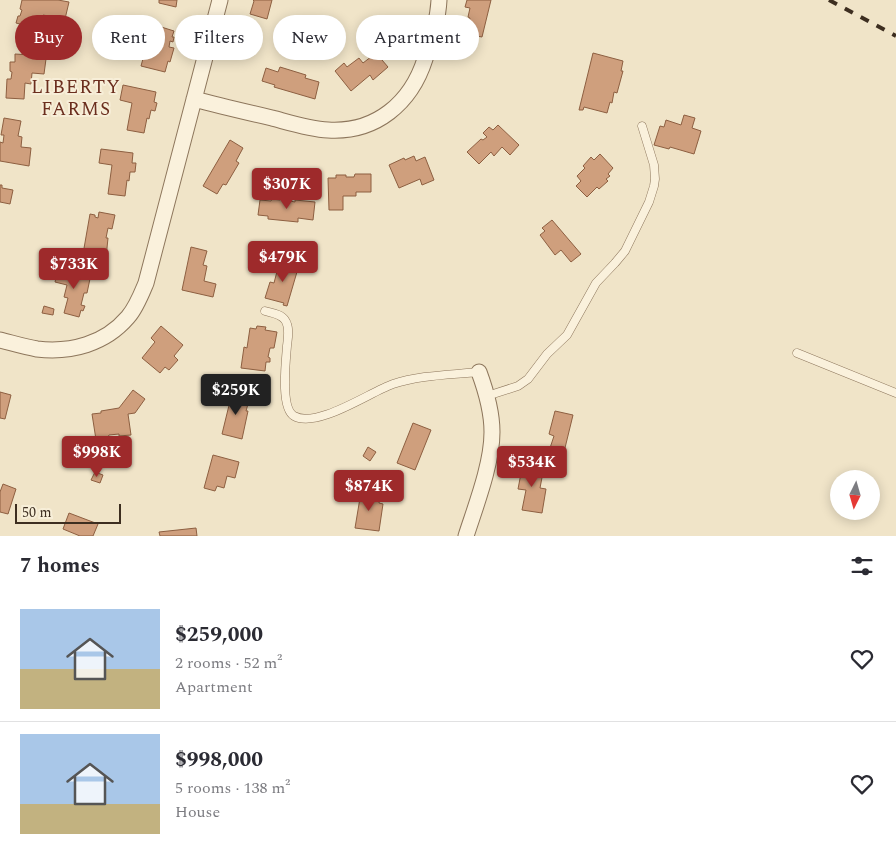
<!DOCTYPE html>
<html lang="en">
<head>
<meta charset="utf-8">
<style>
	body { margin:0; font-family:Spectral,serif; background:#f7f7f7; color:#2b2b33; height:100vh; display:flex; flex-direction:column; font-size:19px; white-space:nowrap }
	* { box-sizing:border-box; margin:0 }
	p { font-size:16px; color:#7c7c81 }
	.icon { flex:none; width:28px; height:28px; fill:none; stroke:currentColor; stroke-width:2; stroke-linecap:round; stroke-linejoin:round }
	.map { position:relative; height:536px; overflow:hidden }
	.drawer { display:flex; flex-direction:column; background:#fff; flex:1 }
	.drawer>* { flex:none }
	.guide { position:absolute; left:15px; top:15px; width:500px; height:45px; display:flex; gap:10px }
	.needle { width:32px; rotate:185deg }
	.buttons { position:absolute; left:830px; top:470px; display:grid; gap:10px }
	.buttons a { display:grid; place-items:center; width:50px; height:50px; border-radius:50%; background:#fff; box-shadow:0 2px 12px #0003; font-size:25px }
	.scale { position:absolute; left:15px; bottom:12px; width:106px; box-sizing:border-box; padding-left:5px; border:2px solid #3d2e20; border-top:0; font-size:14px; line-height:18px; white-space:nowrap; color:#3d2e20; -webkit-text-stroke:4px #f7eed8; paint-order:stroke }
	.price { position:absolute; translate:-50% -42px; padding:0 11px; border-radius:5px; background:#9e2a2b; color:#fff; font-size:16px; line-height:32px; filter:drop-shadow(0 1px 2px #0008) }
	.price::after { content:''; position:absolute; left:50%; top:30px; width:15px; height:11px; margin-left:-8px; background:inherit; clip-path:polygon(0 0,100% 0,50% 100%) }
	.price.selected { background:#222; color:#fff }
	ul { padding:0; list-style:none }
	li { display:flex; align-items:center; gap:15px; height:125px; padding:0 20px }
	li+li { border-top:1px solid #e1e1e2 }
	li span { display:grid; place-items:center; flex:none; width:140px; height:100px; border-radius:0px; color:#555 }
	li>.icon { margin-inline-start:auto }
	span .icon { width:60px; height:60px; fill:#fffc; stroke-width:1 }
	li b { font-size:21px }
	h2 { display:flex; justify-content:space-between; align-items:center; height:60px; padding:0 20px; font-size:21px }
	.chip { padding:0 18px; border-radius:22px; background:#fff; box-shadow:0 2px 12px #0003; font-size:18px; line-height:45px }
	.chip.selected { background:#9e2a2b; color:#fff }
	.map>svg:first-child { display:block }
	.building { fill:#cf9f7d; stroke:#8d5f41 }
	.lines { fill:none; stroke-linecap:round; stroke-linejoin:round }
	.service-casing { stroke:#8d765c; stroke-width:9 }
	.minor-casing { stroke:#8d765c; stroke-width:17 }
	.service { stroke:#faf1dc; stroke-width:8 }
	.minor { stroke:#faf1dc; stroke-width:15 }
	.rail { stroke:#3d2e20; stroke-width:4; stroke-dasharray:9 9; stroke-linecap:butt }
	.labels { text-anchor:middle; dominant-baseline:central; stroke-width:4; stroke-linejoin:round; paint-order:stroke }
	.neighbourhood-label { font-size:19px; letter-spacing:1px; fill:#6b2e1e; stroke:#f7eed8 }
</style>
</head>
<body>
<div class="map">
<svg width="896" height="536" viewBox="0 0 896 536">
	<rect width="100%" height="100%" fill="#f0e4c8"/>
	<path class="building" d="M22 0H58L69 2 65 19 43 15 41 20 47 21 43 40 17 34 20 24 16 23 18 16H20L22 10 20 9Z
		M159 0H177L176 7 159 3Z
		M253 0H272L267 19 250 14 254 1Z
		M467 0H491L482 37 466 34 470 18 468 17 470 8 465 7Z
		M158 26 174 31 172 37H174L173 42 170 41 169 47 174 48 170 62 168 61 165 72 141 66 144 55 148 56 149 49 151 50Z
		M376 53 388 67 373 80 370 75 351 91 335 71 344 63 347 67 359 58 363 63Z
		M593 53 623 61 621 71H623L617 93 614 92 612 103 610 102 607 113 584 107 583 110H579Z
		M15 54 31 55V58L46 59 44 74 32 73 31 84 25 83 24 99 6 98 7 79H11L12 72 10 71V62H15Z
		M280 67 306 75 305 78 319 82 315 99 274 87 275 85 262 81 266 68 278 72Z
		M123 85 156 92 154 102 157 103 155 111 151 110 149 119 147 118 144 133 127 130 132 103 120 100Z
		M684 115 695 118 692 128 701 131 694 154 670 147 669 149 654 145 660 126 664 127 666 120 681 125Z
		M4 118 21 121 18 136 22 137 21 147 31 148 29 166 0 161V142L3 143 4 135H1Z
		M498 125 519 145 510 155 502 147 494 156 491 152 479 164 467 152 481 139 483 140 487 137 483 133 489 127 493 130Z
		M230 140 243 148 236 161 239 163 226 185 223 184 217 194 203 186Z
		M101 149 133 153 132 163H136L135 172H130L129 181 127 180 125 196 108 194 112 165 99 163Z
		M600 154 613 168 608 174 610 176 606 179 608 181 599 189 597 187 587 197 576 186 581 181 577 176 585 168 583 166 591 157 594 160Z
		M414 156 416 161 425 157 434 180 422 185 420 179 399 188 389 165 404 158 405 160Z
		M355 174H371V192H356V196H343V210H329L328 178H336V175H346V177H354Z
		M0 185H2V188L13 190 10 204 0 202Z
		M281 196 290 197V201L295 202V200L315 202 313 220 298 218V222L268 219V216L258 215 260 200 271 201 272 199 280 200Z
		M99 212 115 215 112 229 108 228 106 238H108L106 258 83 254 90 214 95 215V217L98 218Z
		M552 220 581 254 571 262 561 250 555 255 540 235 545 231 542 228Z
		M191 247 207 251 203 265 207 266 204 281 216 284 213 297 182 290Z
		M280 260 299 265 287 306 283 305 284 303 265 298 270 282 274 283Z
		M58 269 71 272 72 270 91 274 87 293H84L81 305 85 306 83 311 81 310 79 317 64 313 68 298 64 297 67 285 55 282Z
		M44 306 54 309 53 315 42 313Z
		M161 326 183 345 174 356 178 360 169 370 165 367 160 373 142 358 155 342 151 338Z
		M257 326 266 327 265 330 277 332 274 348H270L268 357 270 358V362H266L265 371 241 368 244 347 247 348 250 328 256 329Z
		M133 390 145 399 135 413 128 414 131 435 119 436V434L109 435 106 440 107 444 97 446 92 414 101 413V411L119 408Z
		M0 392 11 395 5 419 0 418Z
		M232 393 250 397 246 411H248L242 439 222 434Z
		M555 411 573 415 564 452 550 448 554 436 549 434Z
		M413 423 431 430 415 470 397 463Z
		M368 447 376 452 370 461 363 456Z
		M213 455 239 462 235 478 227 476 224 488 217 486 215 491 204 488Z
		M523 463 544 467 540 488 546 489 542 513 522 510 526 490 518 489Z
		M95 472 103 475 100 483 91 480Z
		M3 484 16 489 8 514 0 512V492Z
		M361 492 380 495 379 503 383 504 379 531 355 528Z
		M69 513 98 524 93 536H80L63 529Z
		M196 528 197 536H160L159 532Z"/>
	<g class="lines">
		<defs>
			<path id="service" d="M265 311C272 313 281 314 285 320 290 327 288 338 287 346 286 360 280 408 294 416 317 429 370 392 393 384 420 375 450 375 479 372
				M797 353 896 393
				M487 396 518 386 528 379 547 354 567 335 596 283 615 263 625 251 649 202 654 186 655 179 654 165 642 126"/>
			<path id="minor" d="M194 99C220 106 246 112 272 118 291 123 310 129 328 130 376 133 411 103 425 59 431 40 438 21 439 0
				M0 340C12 343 25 347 37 349 71 353 105 344 128 317 136 308 141 295 146 283L220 0
				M466 536C476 505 492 464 492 432 492 411 486 391 479 372"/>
		</defs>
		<use href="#service" class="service-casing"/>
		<use href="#minor" class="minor-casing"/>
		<use href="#service" class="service"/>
		<use href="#minor" class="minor"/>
		<path class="rail" d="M829 0 896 36"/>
	</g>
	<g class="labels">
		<g class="neighbourhood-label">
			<text x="76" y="87">LIBERTY<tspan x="76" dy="22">FARMS</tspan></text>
		</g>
	</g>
</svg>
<div class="buttons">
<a><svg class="needle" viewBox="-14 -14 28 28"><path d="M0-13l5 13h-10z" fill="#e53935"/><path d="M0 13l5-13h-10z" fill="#7c7c81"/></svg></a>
</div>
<div class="scale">50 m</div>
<b class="price" style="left:287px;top:210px">$307K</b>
<b class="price" style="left:283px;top:283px">$479K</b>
<b class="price" style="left:74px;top:290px">$733K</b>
<b class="price selected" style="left:236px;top:416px">$259K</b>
<b class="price" style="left:97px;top:478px">$998K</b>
<b class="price" style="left:532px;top:488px">$534K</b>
<b class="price" style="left:369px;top:512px">$874K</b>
<div class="guide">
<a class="chip selected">Buy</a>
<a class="chip">Rent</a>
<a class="chip">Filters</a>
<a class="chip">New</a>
<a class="chip">Apartment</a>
</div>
</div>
<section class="drawer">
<h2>7 homes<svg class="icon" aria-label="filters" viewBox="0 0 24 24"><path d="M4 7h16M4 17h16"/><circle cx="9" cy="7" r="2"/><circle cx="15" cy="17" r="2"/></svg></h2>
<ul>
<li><span style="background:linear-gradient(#a9c7e8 60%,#c2b280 0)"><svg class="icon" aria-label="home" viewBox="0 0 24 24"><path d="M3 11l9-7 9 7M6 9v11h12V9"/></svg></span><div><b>$259,000</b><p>2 rooms · 52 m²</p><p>Apartment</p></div><svg class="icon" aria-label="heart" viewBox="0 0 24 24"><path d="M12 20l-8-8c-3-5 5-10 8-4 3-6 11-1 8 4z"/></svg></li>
<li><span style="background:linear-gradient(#a9c7e8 70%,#c2b280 0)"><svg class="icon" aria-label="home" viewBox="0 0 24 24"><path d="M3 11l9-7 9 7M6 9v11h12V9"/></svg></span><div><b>$998,000</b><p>5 rooms · 138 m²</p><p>House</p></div><svg class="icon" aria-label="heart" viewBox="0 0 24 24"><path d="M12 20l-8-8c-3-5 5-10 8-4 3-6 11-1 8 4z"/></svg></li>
</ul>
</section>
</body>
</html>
